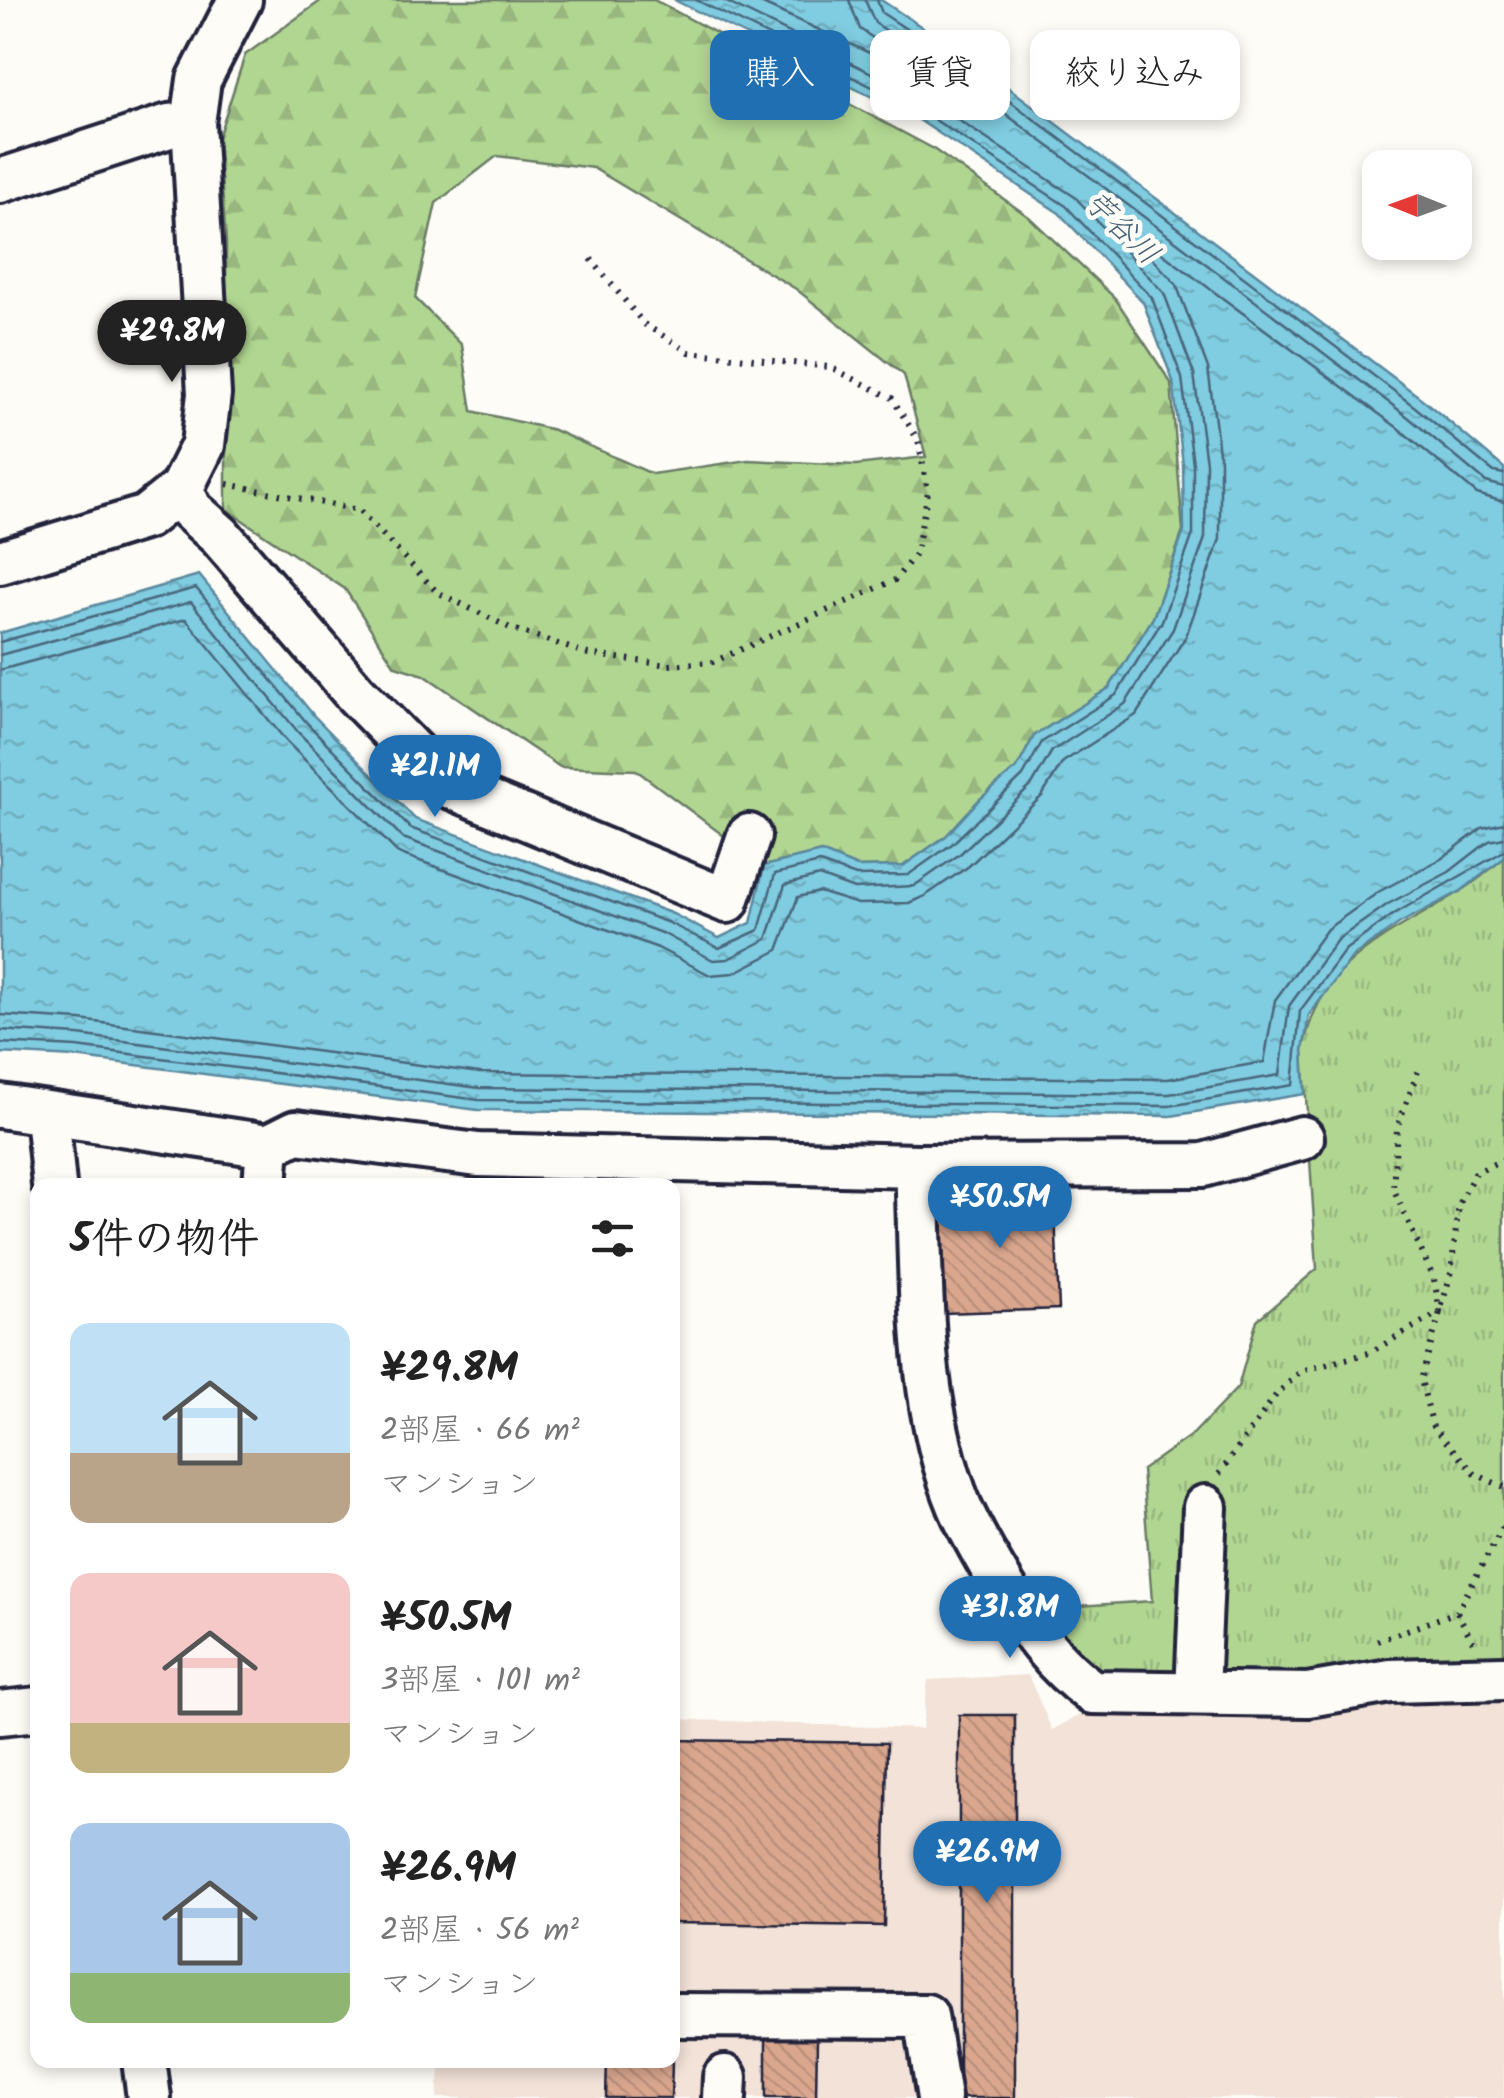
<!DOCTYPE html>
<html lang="ja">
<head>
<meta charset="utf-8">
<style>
	body { margin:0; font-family:Kalam,"Klee One",sans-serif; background:#f6f6f6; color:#222; height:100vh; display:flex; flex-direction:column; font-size:38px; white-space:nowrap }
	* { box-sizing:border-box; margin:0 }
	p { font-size:32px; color:#767676 }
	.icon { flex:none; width:55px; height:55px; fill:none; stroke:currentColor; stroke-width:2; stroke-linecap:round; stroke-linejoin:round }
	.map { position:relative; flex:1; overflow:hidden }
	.drawer { position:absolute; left:30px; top:1178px; width:650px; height:890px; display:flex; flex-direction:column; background:#fff; border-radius:20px; box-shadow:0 5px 15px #0003 }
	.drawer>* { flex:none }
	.hud { position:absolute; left:710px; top:30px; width:642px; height:90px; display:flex; gap:20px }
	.needle { width:65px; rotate:271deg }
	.controls { position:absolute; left:1362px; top:150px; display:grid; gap:20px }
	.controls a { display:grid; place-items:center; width:110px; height:110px; border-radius:20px; background:#fff; box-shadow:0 5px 15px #0003; font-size:50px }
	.price { position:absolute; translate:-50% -85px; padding:0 22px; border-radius:35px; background:#1f6fb2; color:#fff; font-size:32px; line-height:65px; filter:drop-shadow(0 2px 5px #0008) }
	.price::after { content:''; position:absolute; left:50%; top:60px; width:30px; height:22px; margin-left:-15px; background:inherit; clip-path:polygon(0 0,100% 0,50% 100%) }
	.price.active { background:#222; color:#fff }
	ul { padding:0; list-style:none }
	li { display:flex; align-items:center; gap:30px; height:250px; padding:0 40px }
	li span { display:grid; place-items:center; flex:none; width:280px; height:200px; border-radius:20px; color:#555 }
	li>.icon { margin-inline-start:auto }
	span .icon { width:120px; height:120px; fill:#fffc; stroke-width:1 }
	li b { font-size:42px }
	h2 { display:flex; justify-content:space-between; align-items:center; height:120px; padding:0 40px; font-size:42px }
	.tag { padding:0 35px; border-radius:20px; background:#fff; box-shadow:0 5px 15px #0003; font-size:35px; line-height:90px }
	.tag.active { background:#1f6fb2; color:#fff }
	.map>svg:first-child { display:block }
	.built { fill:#f2e2d8 }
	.grass { fill:url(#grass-tufts); stroke:#6a7c66; stroke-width:2.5 }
	.forest { fill:url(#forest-firs); stroke:#6a7c66; stroke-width:2.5; fill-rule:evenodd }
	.water { fill:url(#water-ripples); stroke:#5a889e; stroke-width:2.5 }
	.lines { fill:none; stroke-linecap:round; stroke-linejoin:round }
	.shore { stroke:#48667d; stroke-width:2.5 }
	.building { fill:url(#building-back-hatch); stroke:#22223b; stroke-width:2.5 }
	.minor-casing { stroke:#22223b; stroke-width:50 }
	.path { stroke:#22223b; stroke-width:6; stroke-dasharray:2.5 8; stroke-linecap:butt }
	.minor { stroke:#fdfcf7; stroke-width:42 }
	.labels { text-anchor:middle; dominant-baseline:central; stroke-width:9; stroke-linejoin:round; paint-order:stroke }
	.water-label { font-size:30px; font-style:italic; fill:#435e75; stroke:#fdfcf7 }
</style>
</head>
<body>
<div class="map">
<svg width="1504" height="2098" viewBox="0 0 1504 2098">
	<defs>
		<pattern id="grass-tufts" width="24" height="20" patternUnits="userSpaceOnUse" patternTransform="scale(2.5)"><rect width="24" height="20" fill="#b1d691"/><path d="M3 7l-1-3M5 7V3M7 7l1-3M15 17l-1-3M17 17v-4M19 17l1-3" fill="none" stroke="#98b77e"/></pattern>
		<pattern id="forest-firs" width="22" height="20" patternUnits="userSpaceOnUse" patternTransform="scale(2.5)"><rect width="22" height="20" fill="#b1d691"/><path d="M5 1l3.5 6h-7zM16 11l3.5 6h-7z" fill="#98b77e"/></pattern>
		<pattern id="water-ripples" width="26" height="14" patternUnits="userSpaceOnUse" patternTransform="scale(2.5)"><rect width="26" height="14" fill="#80cce0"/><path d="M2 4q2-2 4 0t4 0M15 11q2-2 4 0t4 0" fill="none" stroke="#6eafc1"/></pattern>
		<pattern id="building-back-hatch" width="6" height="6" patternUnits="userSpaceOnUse" patternTransform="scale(2.5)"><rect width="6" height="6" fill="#daa78e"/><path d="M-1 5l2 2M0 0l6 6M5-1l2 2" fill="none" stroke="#bb8f7b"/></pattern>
	</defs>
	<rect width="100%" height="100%" fill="#fdfcf7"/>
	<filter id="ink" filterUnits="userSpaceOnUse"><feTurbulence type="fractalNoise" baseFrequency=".01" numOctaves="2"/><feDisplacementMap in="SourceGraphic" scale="20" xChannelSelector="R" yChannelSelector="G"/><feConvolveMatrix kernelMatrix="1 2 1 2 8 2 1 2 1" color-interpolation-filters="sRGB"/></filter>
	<g filter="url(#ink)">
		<path class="built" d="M1028 1675 1052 1730 1089 1710 1504 1689V2098H437L441 2060H672L673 1719 922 1729 928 1680Z"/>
		<path class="grass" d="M1504 858V1665L1284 1678 1101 1679 1033 1609 1152 1601 1142 1470 1194 1433 1238 1387 1257 1320 1317 1269 1303 1050C1320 957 1390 936 1461 891 1476 882 1490 869 1504 858Z"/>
		<path class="forest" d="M322 0H654L932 148 1029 217 1115 298 1171 383 1183 531 1153 618 1109 688 1034 736 1017 768 979 800 946 836 903 866 857 867 821 852 764 866 636 770 560 767 424 675 395 666 345 589 226 509V242L218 138 245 55ZM497 156 593 168 796 289 904 375 926 457 856 465 748 460 652 474 554 430 472 411 462 345 415 298 436 203Z"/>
		<path class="water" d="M674 0H881L973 61 1161 202 1422 399 1504 468V858L1461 891 1400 923 1353 956 1309 1015 1303 1050 1305 1094 1171 1116 478 1110 75 1057 0 1053V633L199 575 315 717 415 819 673 914 719 938 751 923 764 866 821 852 857 867 903 866 946 836 979 800 1017 768 1034 736 1109 688 1153 618 1184 531 1183 464 1173 381 1143 302 1059 213 919 120Z"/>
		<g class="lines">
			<path class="shore" d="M754 0 909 71V63L860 29 849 0
				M865 0 875 23 960 80 1148 220 1408 417 1486 482 1504 487
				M877 0 882 13 967 69 1155 210 1415 407 1494 472 1504 474
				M0 642 196 588 307 723 410 828 669 923 719 948 759 930 775 874 820 863 856 876 908 875 952 844 1023 776 1042 742 1116 695 1162 621 1193 534V464L1182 378 1152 298 1066 206 923 112 696 0
				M0 655 191 602 298 732 403 838 664 934 713 960 728 959 767 939 785 885 819 876 854 889 914 886 960 854 1032 785 1052 751 1125 704 1173 629 1205 538 1206 463 1194 374 1164 293 1075 197 929 101 722 0
				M0 670 186 619 287 742 398 853 658 948 710 975 734 973 778 950 798 897 819 892 858 904 909 903 925 896 969 866 1042 796 1063 762 1136 715 1186 636 1220 539V460L1208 368 1176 284 1143 248 1144 240 1398 428 1477 494 1504 502
				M0 1015 80 1020 480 1073 1168 1079 1264 1062 1275 1000 1327 929 1380 891 1441 859 1482 828 1504 823
				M0 1030 78 1035 479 1088 1169 1094 1280 1075 1289 1006 1337 940 1388 904 1449 872 1489 841 1504 838
				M0 1043 77 1047 479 1100 1169 1106 1293 1085 1300 1011 1345 950 1394 914 1504 851"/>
		</g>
		<path class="building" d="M1054 1188 1059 1309 945 1313 941 1192Z
			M959 1715H1015V2098H959Z
			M672 1740 887 1743 884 1926 672 1923Z
			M766 2037 817 2038 816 2098H766Z
			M607 2060H672L671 2098H606Z"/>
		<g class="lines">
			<defs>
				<path id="minor" d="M0 181 169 126 193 123
					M181 489 191 510 220 536 355 693 444 784 727 901 749 836
					M0 562 146 517 181 489 203 445 209 394 193 123 199 80 240 0
					M0 1106 268 1146 265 1185
					M47 1115 54 1185
					M268 1146 296 1132 478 1155 917 1166 1203 1165 1302 1138
					M917 1166C922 1277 916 1402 960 1507 972 1535 988 1561 1004 1588 1028 1628 1054 1665 1092 1692L1308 1695 1390 1681 1504 1678
					M1197 1693 1205 1507
					M0 1713 38 1709
					M672 2015 926 2016 939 2098
					M144 2060 149 2098
					M724 2098 725 2077"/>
			</defs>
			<use href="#minor" class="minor-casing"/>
			<path class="path" d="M227 484 359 510 437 592 510 628 588 654 668 665 713 662 895 580 916 553 928 492 918 440 892 398 830 367 689 352 644 324 591 259
				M1504 1159 1475 1173 1459 1203 1451 1273 1421 1380 1433 1427 1475 1474 1504 1487
				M1219 1474 1276 1395 1301 1371 1369 1353 1440 1312 1434 1279 1393 1188 1397 1128 1418 1071
				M1457 1612 1473 1642
				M1377 1641 1457 1612 1504 1525"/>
			<use href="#minor" class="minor"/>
		</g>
	</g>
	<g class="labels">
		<g class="water-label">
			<text transform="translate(1121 229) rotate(44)">苧谷川</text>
		</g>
	</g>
</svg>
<div class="controls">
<a><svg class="needle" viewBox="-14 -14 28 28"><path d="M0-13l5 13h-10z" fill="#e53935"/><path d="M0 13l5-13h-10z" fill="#767676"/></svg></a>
</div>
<b class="price active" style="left:172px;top:385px">¥29.8M</b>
<b class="price" style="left:435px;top:820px">¥21.1M</b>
<b class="price" style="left:1000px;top:1251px">¥50.5M</b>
<b class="price" style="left:1010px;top:1661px">¥31.8M</b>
<b class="price" style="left:987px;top:1906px">¥26.9M</b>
<div class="hud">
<a class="tag active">購入</a>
<a class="tag">賃貸</a>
<a class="tag">絞り込み</a>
</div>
<section class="drawer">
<h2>5件の物件<svg class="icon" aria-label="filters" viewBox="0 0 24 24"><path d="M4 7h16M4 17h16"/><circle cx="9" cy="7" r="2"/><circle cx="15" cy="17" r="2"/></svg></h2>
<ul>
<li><span style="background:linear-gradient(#bfe0f5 65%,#b9a48a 0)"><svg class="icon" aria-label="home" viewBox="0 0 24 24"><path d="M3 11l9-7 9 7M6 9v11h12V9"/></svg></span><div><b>¥29.8M</b><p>2部屋 · 66 m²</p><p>マンション</p></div></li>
<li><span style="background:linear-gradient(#f6c9c9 75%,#c2b280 0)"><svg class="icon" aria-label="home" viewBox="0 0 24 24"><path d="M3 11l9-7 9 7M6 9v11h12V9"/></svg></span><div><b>¥50.5M</b><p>3部屋 · 101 m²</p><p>マンション</p></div></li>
<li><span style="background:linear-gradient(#a9c7e8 75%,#8fb573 0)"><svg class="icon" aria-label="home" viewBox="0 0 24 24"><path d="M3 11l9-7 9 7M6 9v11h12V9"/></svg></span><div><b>¥26.9M</b><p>2部屋 · 56 m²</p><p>マンション</p></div></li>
</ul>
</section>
</div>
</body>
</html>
